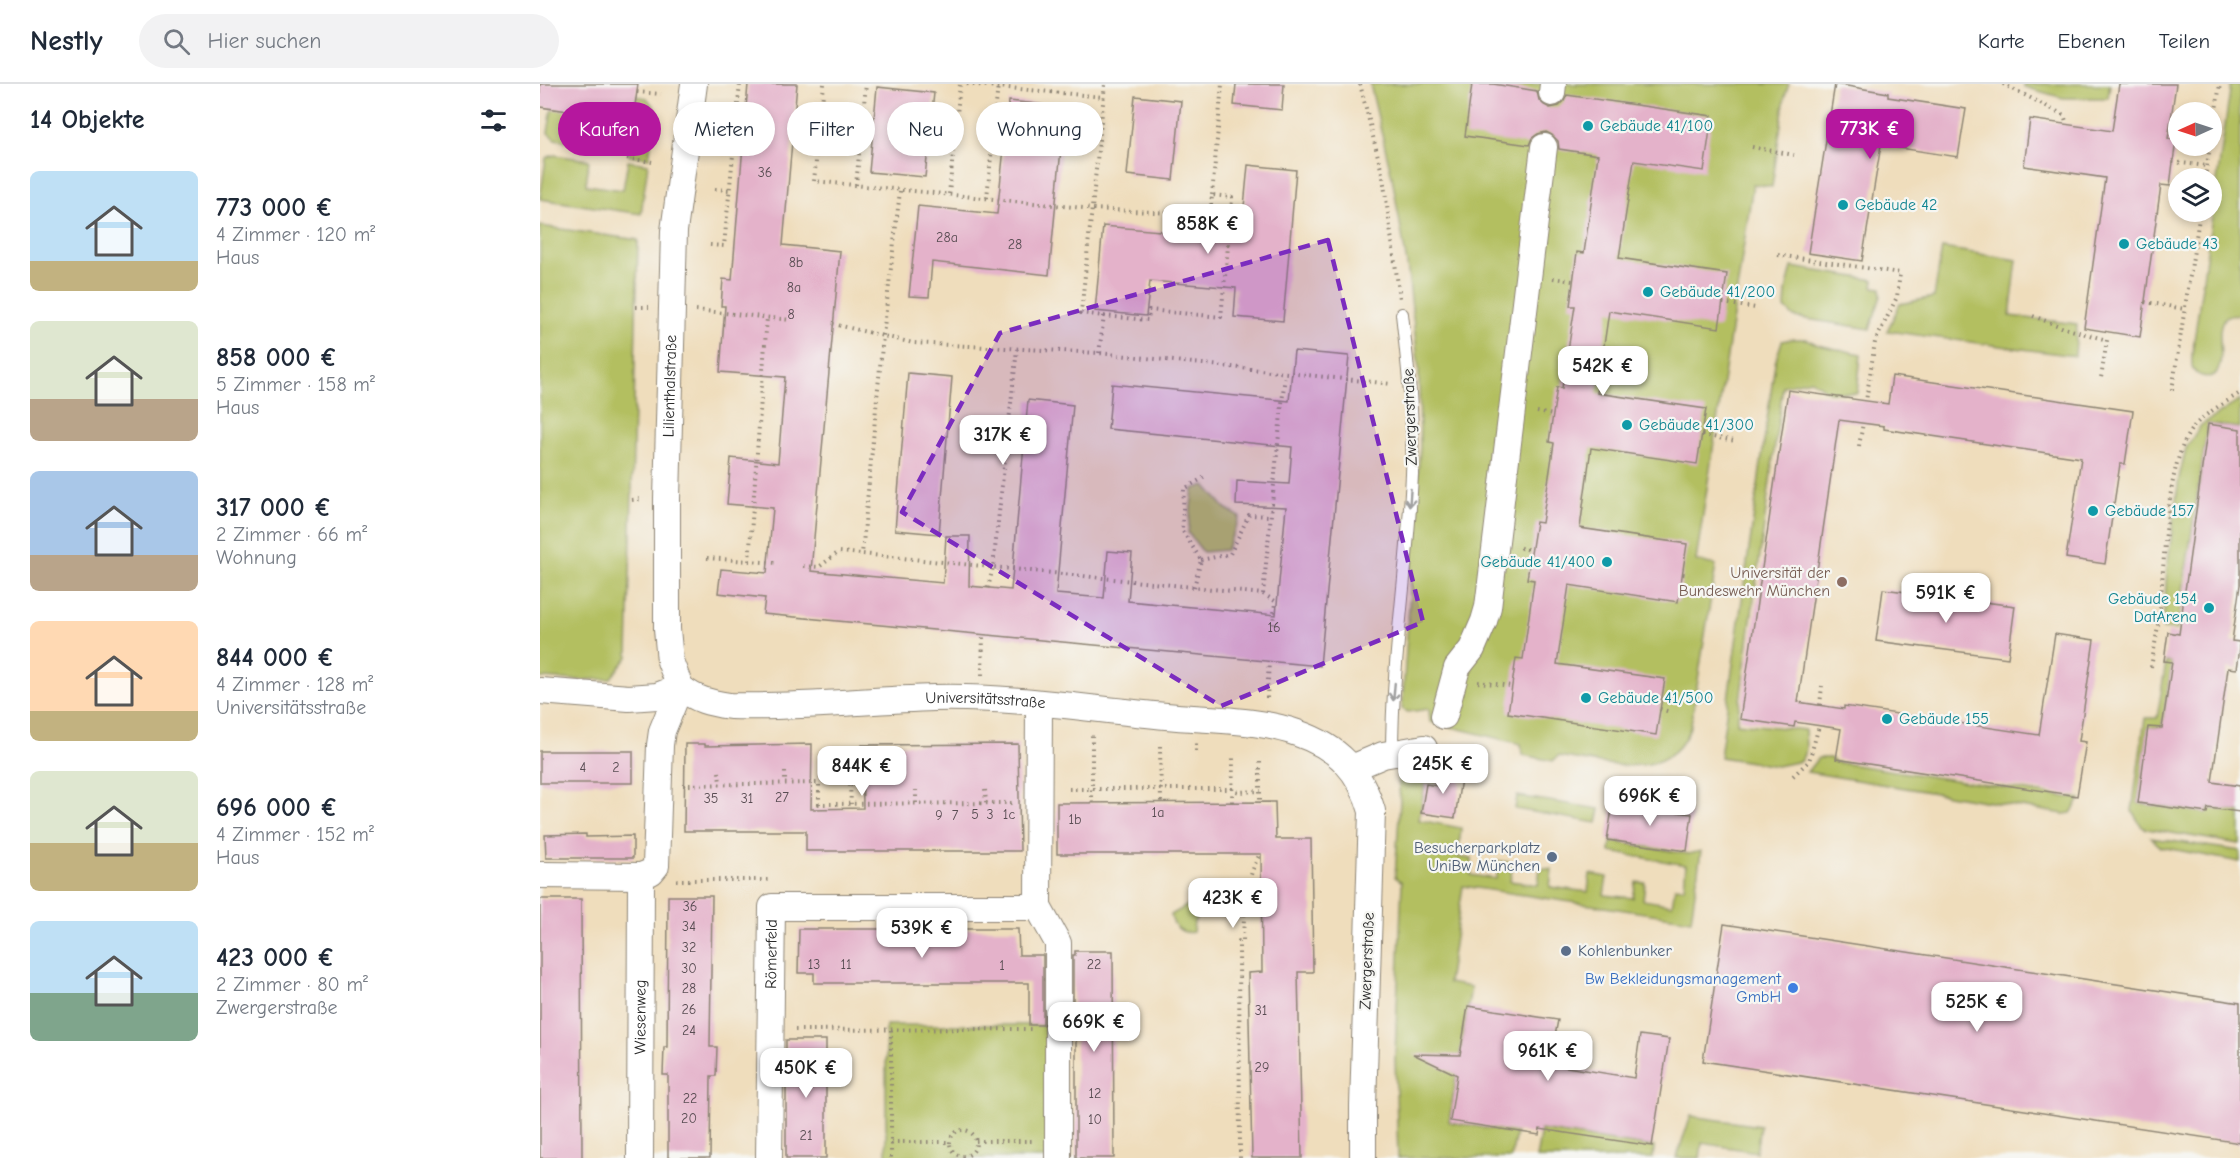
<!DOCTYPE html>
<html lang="de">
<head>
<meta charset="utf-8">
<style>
	body { margin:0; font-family:"Comic Neue",sans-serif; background:#f2f2f3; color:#1f2937; height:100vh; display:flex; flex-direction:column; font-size:22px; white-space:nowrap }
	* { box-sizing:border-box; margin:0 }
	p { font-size:20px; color:#747a83 }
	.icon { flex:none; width:33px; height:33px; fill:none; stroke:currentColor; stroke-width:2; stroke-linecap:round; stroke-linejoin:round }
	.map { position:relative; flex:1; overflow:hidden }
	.sheet { display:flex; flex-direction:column; background:#fff; width:540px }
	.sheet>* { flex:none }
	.hud { position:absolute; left:18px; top:18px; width:570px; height:54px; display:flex; gap:12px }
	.needle { width:39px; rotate:267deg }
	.tools { position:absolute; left:1628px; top:18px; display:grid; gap:12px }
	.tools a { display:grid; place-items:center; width:54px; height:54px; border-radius:50%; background:#fff; box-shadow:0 3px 9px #0003; font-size:30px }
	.price { position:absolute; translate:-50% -51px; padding:0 14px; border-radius:12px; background:#fff; color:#222; font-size:20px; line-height:39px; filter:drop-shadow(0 2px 3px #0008) }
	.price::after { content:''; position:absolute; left:50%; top:36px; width:18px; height:14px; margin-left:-9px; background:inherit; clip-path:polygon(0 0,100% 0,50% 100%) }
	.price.current { background:#b5179e; color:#fff }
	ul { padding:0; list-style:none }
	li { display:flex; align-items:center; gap:18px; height:150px; padding:0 30px }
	li span { display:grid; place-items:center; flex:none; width:168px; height:120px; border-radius:9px; color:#555 }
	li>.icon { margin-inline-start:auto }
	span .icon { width:72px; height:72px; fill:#fffc; stroke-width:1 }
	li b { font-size:26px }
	h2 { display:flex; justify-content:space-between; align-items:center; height:72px; padding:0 30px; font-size:26px }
	.tag { padding:0 21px; border-radius:27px; background:#fff; box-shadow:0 3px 9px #0003; font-size:21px; line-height:54px }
	.tag.current { background:#b5179e; color:#fff }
	header { display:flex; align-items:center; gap:36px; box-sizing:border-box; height:84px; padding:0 30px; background:#fff; border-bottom:2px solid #e0e1e3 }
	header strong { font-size:28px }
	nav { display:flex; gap:33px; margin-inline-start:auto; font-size:21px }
	.search { width:420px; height:54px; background:#f2f2f3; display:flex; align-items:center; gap:15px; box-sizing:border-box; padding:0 21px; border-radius:33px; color:#747a83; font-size:22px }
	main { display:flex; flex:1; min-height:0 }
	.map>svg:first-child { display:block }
	.green { fill:#b3bf61; stroke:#6f7546; stroke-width:1.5 }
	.building { fill:#e4b2ca }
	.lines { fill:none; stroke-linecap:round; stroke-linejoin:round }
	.service-casing { stroke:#8d8474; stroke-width:14 }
	.minor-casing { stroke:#8d8474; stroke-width:28 }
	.path { stroke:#8d8474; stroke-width:4; stroke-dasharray:1.5 4.5; stroke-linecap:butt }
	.service { stroke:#fff; stroke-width:12 }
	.minor { stroke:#fff; stroke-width:26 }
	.oneway { stroke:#a0a0a0 }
	.marked { fill:#7b2cbf; fill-opacity:0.2; stroke:#7b2cbf; stroke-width:4.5; stroke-dasharray:12 8; stroke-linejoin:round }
	.culture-dot { fill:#0f9aa8; stroke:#f6f6f2; stroke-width:2 }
	.education-dot { fill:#8d6e63; stroke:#f6f6f2; stroke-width:2 }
	.service-dot { fill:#5c6f8a; stroke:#f6f6f2; stroke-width:2 }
	.shop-dot { fill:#3f7fe0; stroke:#f6f6f2; stroke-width:2 }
	.labels { text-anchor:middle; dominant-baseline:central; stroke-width:4.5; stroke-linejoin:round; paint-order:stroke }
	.number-label { font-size:14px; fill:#594d53 }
	.culture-label { font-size:16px; fill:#0d838f; stroke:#f6f6f2; text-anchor:start }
	.street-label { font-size:16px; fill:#2b2b2b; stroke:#f6f6f2 }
	.education-label { font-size:16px; fill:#785e54; stroke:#f6f6f2; text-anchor:end }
	.service-label { font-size:16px; fill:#4e5e75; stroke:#f6f6f2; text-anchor:end }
	.shop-label { font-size:16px; fill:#366cbe; stroke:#f6f6f2; text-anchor:end }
</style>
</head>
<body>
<header>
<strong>Nestly</strong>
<div class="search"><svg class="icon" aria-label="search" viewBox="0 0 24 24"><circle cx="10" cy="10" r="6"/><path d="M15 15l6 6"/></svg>Hier suchen</div>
<nav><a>Karte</a><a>Ebenen</a><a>Teilen</a></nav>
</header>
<main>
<section class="sheet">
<h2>14 Objekte<svg class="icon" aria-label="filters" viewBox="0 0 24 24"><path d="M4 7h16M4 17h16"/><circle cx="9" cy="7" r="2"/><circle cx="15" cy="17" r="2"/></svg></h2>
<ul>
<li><span style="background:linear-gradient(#bfe0f5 75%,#c2b280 0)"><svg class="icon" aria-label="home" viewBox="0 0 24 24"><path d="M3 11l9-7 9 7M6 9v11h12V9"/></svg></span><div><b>773 000 €</b><p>4 Zimmer · 120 m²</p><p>Haus</p></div></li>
<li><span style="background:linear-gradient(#dfe7d0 65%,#b9a48a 0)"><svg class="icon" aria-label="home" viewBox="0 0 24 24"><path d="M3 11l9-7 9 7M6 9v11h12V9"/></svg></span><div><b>858 000 €</b><p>5 Zimmer · 158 m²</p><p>Haus</p></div></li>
<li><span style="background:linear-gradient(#a9c7e8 70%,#b9a48a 0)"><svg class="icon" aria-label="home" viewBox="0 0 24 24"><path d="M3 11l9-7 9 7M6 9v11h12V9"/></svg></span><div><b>317 000 €</b><p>2 Zimmer · 66 m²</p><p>Wohnung</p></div></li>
<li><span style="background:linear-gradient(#ffd9b3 75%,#c2b280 0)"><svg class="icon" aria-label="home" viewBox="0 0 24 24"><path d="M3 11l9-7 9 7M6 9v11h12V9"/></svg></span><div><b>844 000 €</b><p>4 Zimmer · 128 m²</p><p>Universitätsstraße</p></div></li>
<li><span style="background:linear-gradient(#dfe7d0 60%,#c2b280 0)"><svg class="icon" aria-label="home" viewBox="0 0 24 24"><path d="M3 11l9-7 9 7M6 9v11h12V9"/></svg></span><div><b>696 000 €</b><p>4 Zimmer · 152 m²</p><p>Haus</p></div></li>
<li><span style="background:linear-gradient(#bfe0f5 60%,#7fa58c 0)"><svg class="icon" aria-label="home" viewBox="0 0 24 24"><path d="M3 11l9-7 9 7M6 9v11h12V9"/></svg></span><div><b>423 000 €</b><p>2 Zimmer · 80 m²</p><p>Zwergerstraße</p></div></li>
</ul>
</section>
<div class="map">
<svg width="1700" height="1074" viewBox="0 0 1700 1074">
	<rect width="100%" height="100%" fill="#f6f6f2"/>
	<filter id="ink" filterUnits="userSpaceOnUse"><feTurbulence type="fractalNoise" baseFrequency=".0167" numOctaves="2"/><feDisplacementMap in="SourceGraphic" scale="12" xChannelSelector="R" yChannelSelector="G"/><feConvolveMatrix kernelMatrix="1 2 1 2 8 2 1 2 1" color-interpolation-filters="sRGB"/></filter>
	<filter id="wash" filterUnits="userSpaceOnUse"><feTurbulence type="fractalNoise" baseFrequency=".008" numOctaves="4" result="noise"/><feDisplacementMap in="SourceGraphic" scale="24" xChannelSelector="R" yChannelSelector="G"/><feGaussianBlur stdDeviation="1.35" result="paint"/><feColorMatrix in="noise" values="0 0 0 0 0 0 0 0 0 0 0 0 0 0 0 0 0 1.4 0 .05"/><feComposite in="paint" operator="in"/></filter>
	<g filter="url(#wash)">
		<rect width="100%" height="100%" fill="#efddbc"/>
		<path class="green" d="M830 0H1249L1245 12 1232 103 1213 100 1156 477 1176 481 1151 640C1133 701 1065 679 1018 672L1013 677 983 671 981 660 890 638 889 625 868 628 862 625 880 362 879 286 867 180 852 93Z
			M1484 0H1570L1568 14H1523L1484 3Z
			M1691 0H1700V231C1693 230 1687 230 1683 236 1675 250 1686 273 1677 288 1672 296 1657 293 1653 285 1651 281 1652 276 1652 271Z
			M96 12 107 14 116 26 109 74 89 71 93 43 55 38 51 61 15 55 8 49 12 24 93 36Z
			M14 71 49 76 46 101 83 106 88 77 108 80 101 130 0 115 6 74Z
			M0 142 98 156 88 573 70 595 35 596 0 594Z
			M1402 164 1477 176 1470 232 1537 240 1535 272 1347 247 1360 220 1394 213Z
			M1252 183 1334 196 1333 203 1341 204V212L1330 245 1254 233 1245 224 1246 207Z
			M1252 255H1267L1278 261 1321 270 1317 309 1289 308 1271 296 1243 302 1197 639 1265 646 1266 665 1261 677 1237 682 1180 673 1235 279 1242 257Z
			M1700 316V344L1668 340 1637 546 1623 545 1627 485 1639 394 1646 364 1661 341Z
			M665 401 685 424 700 433 686 466 663 468 648 449 653 405Z
			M1626 578H1632L1622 644 1608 643 1598 719 1667 729 1668 724 1700 728V760L1607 745 1602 743 1592 727 1605 634H1617Z
			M1278 674H1290L1295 678 1540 715 1531 729 1524 730 1267 688Z
			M887 682 898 684 896 700 885 699 879 736 921 744 918 773 932 775 931 791 956 795 958 777 973 779 970 797 998 801 1000 784 1012 785 1010 803 1048 808 1050 790 1067 793 1064 811 1093 814 1096 798 1105 799 1103 816 1132 821 1135 803 1144 804 1146 781 1070 768 1071 757 1149 770 1161 767 1151 836 923 802 908 899 931 903 909 1038 976 1049 971 1074H858L855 973 862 798 855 793 860 717 858 691 872 683Z
			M977 712 1060 725 1057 739 975 725Z
			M1611 754 1700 767V778L1621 763Z
			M650 820 656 824 658 832 654 838 653 848C642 851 632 841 631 831Z
			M346 941H511V1074H346Z
			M1151 1032 1220 1042 1216 1068 1162 1059 1160 1074H1136Z
			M1001 1046 1114 1063 1113 1074H996Z"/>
		<g id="blocks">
			<path class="building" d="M0 0H98L93 36 0 23Z
				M208 0H257L243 161 300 167 271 487 403 499 406 452H430L429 502 471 506 488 316 533 321 516 510 564 514 568 467 592 469 588 517 736 531 746 423 696 421 697 397 749 400 752 363 568 345 572 300 749 317 754 267 809 272 780 582 223 530 225 514 178 509 181 485 227 489 233 424 187 420 191 374 238 379 245 293 180 288 185 222H181L183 195 192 196Z
				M696 0H744L742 26 694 21Z
				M932 0H953L997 7 999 16 1004 21 1010 24 1019 22 1024 17 1027 11 1172 32 1164 87 1094 77 1079 174 1187 190 1179 244 1069 227 1057 309 1166 325 1157 380 1051 364 1040 444 1147 460 1138 518 1029 501 1017 580 1125 595 1116 651 968 629 976 574 983 575 994 496 987 495 996 438 1002 439 1014 359 1009 358 1017 303 1022 304 1035 222H1030L1037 168 1044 169 1058 71 1019 65 1018 57 1012 51 1006 48 998 50 992 54 989 61 925 52Z
				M1295 0 1348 9V13L1426 25 1418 73 1341 61 1322 177 1268 169Z
				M1579 0H1636L1628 55 1636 56 1633 78 1630 102 1621 101 1600 253 1544 244 1565 94 1484 82 1490 35 1572 47Z
				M337 3 394 9 385 93 329 88Z
				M595 12 641 17 633 96 587 91Z
				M469 17 525 23 509 191 392 178 389 213 369 212 378 122 457 130Z
				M708 81 756 86 743 237 694 233 696 204 610 197 606 232 555 227 563 142 701 154Z
				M368 289 412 293 399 450 355 446Z
				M1352 292 1593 327 1585 380H1580L1565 480 1526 474 1541 374 1344 345V342L1299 336 1258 618 1304 625V622L1499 651 1515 550 1554 556 1539 657 1546 658 1537 712 1296 675 1301 645 1255 638 1254 643 1200 635 1248 306 1348 320Z
				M1668 340 1700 345V501L1692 557 1700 558V564L1697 585 1688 584 1672 698 1700 702V728L1668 724 1667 729 1598 719 1608 643 1622 644 1632 578 1624 577 1628 548 1639 550Z
				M1343 505 1475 522 1468 574 1336 557Z
				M145 660H165V662L272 660 271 725 323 724 322 661 478 660 480 767H266V747H144Z
				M0 667H93V699H0Z
				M900 684 922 688 915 734 881 729 886 700 897 702Z
				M735 718 736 755H771L773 888H758L762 1074H712L708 889 722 888 721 770H517V719Z
				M1073 719 1152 730 1147 767 1067 756Z
				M46 750V753L93 752V774H6L5 751Z
				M128 812H172L170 963H177L176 992H171L170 1074H128V991H123L124 963H127Z
				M0 815H41L42 1074H0Z
				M1184 840 1700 919V1059L1163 977Z
				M259 845H478L479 871H503V941H489V899H274V889H258Z
				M535 867H573L574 1074H536V941H533V871H535Z
				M928 922 1018 936 1012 968 1022 970 1020 982 1094 994 1100 951 1129 955 1112 1062 1000 1045 999 1051 910 1037 917 991 873 970 920 971Z
				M246 956H286V1074H246Z"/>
		</g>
	</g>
	<g filter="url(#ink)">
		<use href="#blocks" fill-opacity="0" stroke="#8d8474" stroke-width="1.5"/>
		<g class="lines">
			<defs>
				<path id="service" d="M852 669C852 576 868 484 872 390 874 337 868 283 862 230"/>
				<g id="minor">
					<path d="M1012 9 1013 0"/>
					<path id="s1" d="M140 603C156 616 170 619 190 622 258 624 326 616 394 614 471 612 549 625 626 632 666 636 719 635 757 649 798 663 820 686 832 727L823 1022V1074"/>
					<path id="s2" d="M140 603 130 577 127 545V415L134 147 154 0"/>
					<path d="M0 607 89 614 117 612 140 603"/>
					<path d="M499 620 498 818V823L518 859V1074"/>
					<path d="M904 632 917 584 932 565 944 537 948 523 1004 63"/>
					<path d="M812 684 843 671 884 664"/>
					<path d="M0 791 101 792 111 788 116 782 120 661 122 647 140 603"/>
					<path id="s3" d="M100 1074 101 792"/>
					<path id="s4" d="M229 1074 232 823H498"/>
				</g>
			</defs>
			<use href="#service" class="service-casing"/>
			<use href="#minor" class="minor-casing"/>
			<path class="path" d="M284 0 274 97 553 125 691 132 692 113 672 111 670 130
				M427 0 563 13
				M820 0 843 93 860 215
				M1463 0 1524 31 1527 40
				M97 8 121 10
				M184 24 197 25
				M1671 58 1680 0
				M1212 63 1254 71
				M87 74 112 78
				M1633 78 1667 82
				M1665 94 1670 62
				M316 101 326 0
				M175 105 190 106
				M360 107 343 252 322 470 723 510 745 290
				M409 110 420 0
				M672 111 682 0
				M447 114 458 0
				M170 161 184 162 200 0
				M1238 171 1360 189 1357 213 1335 258 1326 317
				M1013 194 1033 197
				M1605 218 1645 225
				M1183 219 1216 224
				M96 223H109
				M156 226 251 236
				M564 232 608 236 609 226 681 233 691 132
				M1493 232 1524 244 1567 256 1561 294
				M293 240 373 259 559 269 852 300
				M559 269 564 232 541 229 565 0
				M1632 306 1660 128
				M997 328 1013 331
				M1162 351 1195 357
				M1319 362 1323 339
				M92 416 103 415
				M980 464 991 466
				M167 474 209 477 227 233
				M661 476 690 470 709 431 730 432
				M209 477 237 479
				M263 482 279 483 299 468 322 470
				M1143 490 1149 491
				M654 503 661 476 642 446 644 405 665 393
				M448 504 453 483 477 265
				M723 510 735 517 733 542
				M1611 583C1614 566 1617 549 1619 533 1625 487 1624 374 1655 341 1667 328 1686 318 1700 309
				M442 591 443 551
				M938 598 972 602
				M727 614 729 577
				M1280 621 1282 602
				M1120 625 1130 628
				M620 662 621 718
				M656 667V658
				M720 678V718
				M179 688 180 700
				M245 688V699
				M1253 692 1269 677 1279 642
				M143 701 279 699V720L472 719V716
				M310 701 311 720
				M529 705H692L699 708 721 707
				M445 706 446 719
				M692 718 693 673
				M376 719V706
				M552 719V647
				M136 796H230
				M255 946 493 945
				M351 946V1074
				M410 1059a13 13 0 1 1 26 0a13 13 0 1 1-26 0Z
				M436 1057H493
				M351 1058H410
				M700 1074 699 857H703C704 827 705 796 720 770"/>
			<use href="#service" class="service"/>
			<use href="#minor" class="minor"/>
		</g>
		<defs><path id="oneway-shaft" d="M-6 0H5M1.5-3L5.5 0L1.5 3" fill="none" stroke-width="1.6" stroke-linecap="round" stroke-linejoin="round" transform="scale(1.5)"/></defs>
		<g class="oneway">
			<use href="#oneway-shaft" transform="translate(870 414) rotate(94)"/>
			<use href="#oneway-shaft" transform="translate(854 608) rotate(95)"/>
		</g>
	</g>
	<path class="marked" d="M788 156 883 538 681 622 362 428 460 249Z"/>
	<g class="culture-dot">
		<circle cx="1048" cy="42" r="6"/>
		<circle cx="1303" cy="121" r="6"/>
		<circle cx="1584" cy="160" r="6"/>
		<circle cx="1108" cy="208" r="6"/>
		<circle cx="1087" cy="341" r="6"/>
		<circle cx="1553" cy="427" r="6"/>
		<circle cx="1067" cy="478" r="6"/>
		<circle cx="1669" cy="524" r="6"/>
		<circle cx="1046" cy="614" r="6"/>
		<circle cx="1347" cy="635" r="6"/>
	</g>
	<circle class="education-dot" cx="1302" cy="498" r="6"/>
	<g class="service-dot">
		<circle cx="1012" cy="773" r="6"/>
		<circle cx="1026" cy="867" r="6"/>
	</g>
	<circle class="shop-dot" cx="1253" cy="904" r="6"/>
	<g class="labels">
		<g class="number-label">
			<text x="225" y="88">36</text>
			<text x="407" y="153">28a</text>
			<text x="475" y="160">28</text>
			<text x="256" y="178">8b</text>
			<text x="254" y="203">8a</text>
			<text x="251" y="230">8</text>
			<text x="734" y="543">16</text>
			<text x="43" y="683">4</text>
			<text x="76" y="683">2</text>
			<text x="242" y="713">27</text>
			<text x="171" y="714">35</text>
			<text x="207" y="714">31</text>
			<text x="618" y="728">1a</text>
			<text x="435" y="730">5</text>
			<text x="450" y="730">3</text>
			<text x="469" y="730">1c</text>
			<text x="399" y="731">9</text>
			<text x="415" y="731">7</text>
			<text x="535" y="735">1b</text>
			<text x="150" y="822">36</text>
			<text x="149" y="842">34</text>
			<text x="149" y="863">32</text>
			<text x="274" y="880">13</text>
			<text x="306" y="880">11</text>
			<text x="554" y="880">22</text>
			<text x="462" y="881">1</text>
			<text x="149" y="884">30</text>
			<text x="149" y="904">28</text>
			<text x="149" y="925">26</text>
			<text x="721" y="926">31</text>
			<text x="149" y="946">24</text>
			<text x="722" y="983">29</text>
			<text x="555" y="1009">12</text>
			<text x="150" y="1014">22</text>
			<text x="149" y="1034">20</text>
			<text x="555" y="1035">10</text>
			<text x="266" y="1051">21</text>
		</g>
		<g class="culture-label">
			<text x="1060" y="42">Gebäude 41/100</text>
			<text x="1315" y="121">Gebäude 42</text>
			<text x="1596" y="160">Gebäude 43</text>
			<text x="1120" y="208">Gebäude 41/200</text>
			<text x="1099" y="341">Gebäude 41/300</text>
			<text x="1565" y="427">Gebäude 157</text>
			<text x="1055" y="478" text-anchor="end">Gebäude 41/400</text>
			<text x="1657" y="515" text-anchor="end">Gebäude 154<tspan x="1657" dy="18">DatArena</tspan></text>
			<text x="1058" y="614">Gebäude 41/500</text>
			<text x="1359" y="635">Gebäude 155</text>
		</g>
		<g class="street-label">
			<text stroke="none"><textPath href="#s2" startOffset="303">Lilienthalstraße</textPath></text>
			<text transform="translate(870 333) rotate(-92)">Zwergerstraße</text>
			<text stroke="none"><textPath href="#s1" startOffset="310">Universitätsstraße</textPath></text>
			<text stroke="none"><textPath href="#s4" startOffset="204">Römerfeld</textPath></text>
			<text transform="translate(827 877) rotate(-88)">Zwergerstraße</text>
			<text stroke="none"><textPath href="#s3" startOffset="141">Wiesenweg</textPath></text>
		</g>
		<g class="education-label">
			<text x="1290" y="489">Universität der<tspan x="1290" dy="18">Bundeswehr München</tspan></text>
		</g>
		<g class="service-label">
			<text x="1000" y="764">Besucherparkplatz<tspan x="1000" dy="18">UniBw München</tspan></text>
			<text x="1038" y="867" text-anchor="start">Kohlenbunker</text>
		</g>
		<g class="shop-label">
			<text x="1241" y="895">Bw Bekleidungsmanagement<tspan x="1241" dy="18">GmbH</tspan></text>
		</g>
	</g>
</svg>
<div class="tools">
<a><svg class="needle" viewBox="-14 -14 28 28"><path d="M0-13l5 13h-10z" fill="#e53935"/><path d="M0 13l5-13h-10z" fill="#747a83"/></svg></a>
<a><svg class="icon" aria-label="layers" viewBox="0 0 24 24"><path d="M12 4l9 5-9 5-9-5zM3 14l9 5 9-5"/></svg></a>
</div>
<b class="price current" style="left:1330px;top:76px">773K €</b>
<b class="price" style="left:668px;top:171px">858K €</b>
<b class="price" style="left:1063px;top:313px">542K €</b>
<b class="price" style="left:463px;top:382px">317K €</b>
<b class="price" style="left:1406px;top:540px">591K €</b>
<b class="price" style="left:903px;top:711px">245K €</b>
<b class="price" style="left:322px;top:713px">844K €</b>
<b class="price" style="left:1110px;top:743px">696K €</b>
<b class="price" style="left:693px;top:845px">423K €</b>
<b class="price" style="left:382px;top:875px">539K €</b>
<b class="price" style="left:1437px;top:949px">525K €</b>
<b class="price" style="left:554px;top:969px">669K €</b>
<b class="price" style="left:1008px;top:998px">961K €</b>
<b class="price" style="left:266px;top:1015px">450K €</b>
<div class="hud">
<a class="tag current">Kaufen</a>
<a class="tag">Mieten</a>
<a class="tag">Filter</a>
<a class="tag">Neu</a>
<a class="tag">Wohnung</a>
</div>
</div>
</main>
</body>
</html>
